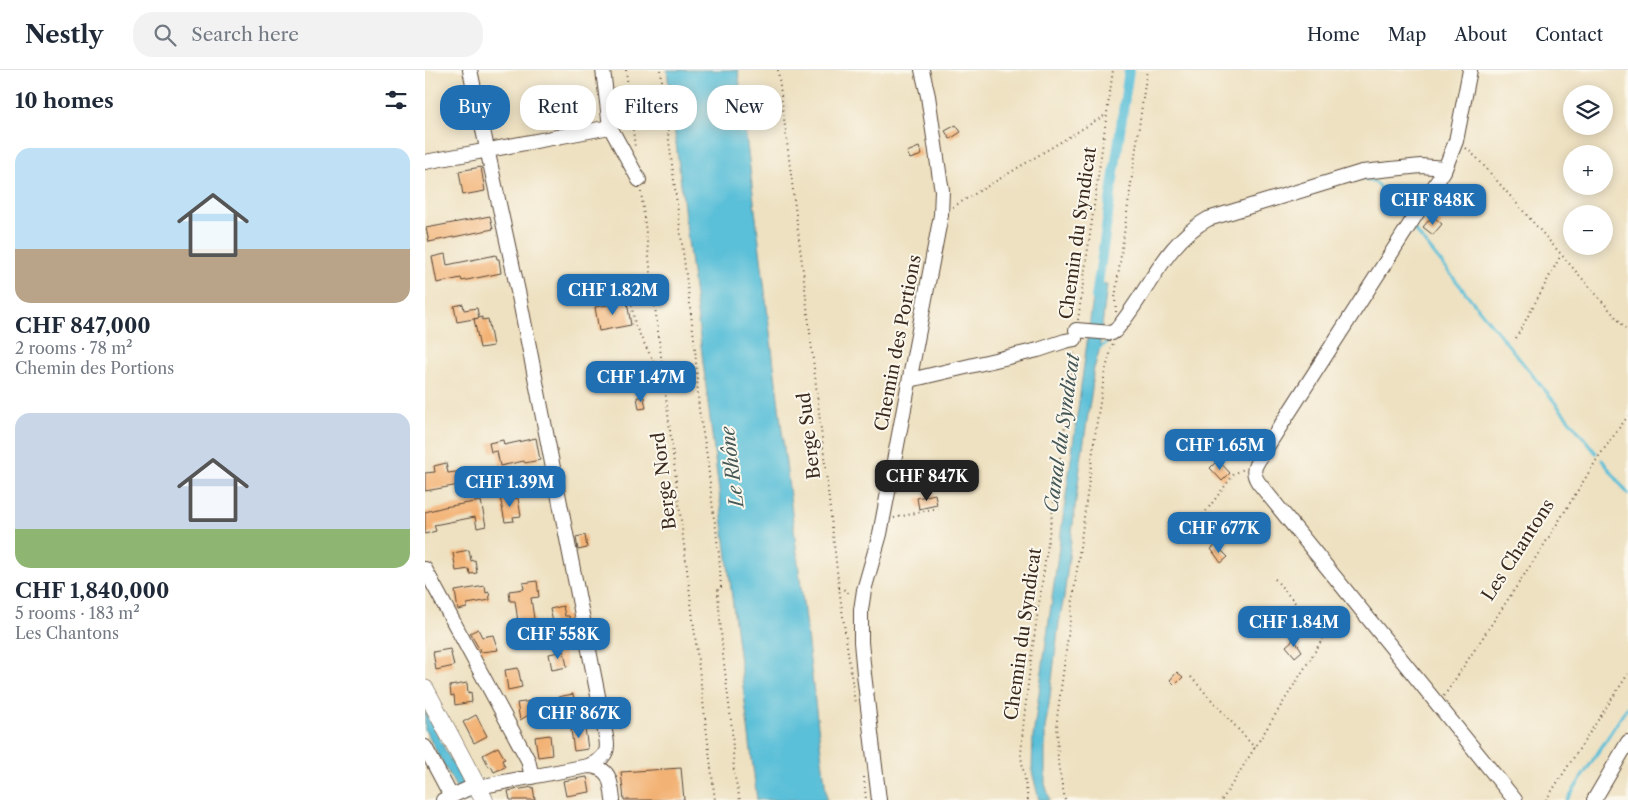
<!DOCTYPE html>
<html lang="en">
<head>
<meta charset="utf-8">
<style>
	body { margin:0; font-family:"Libre Caslon Text",serif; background:#f2f2f3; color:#1f2937; height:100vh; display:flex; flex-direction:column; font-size:19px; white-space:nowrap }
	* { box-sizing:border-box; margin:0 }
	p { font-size:16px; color:#747a83 }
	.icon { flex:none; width:28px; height:28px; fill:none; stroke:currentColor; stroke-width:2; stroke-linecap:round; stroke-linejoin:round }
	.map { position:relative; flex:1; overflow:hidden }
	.details { display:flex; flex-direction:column; background:#fff; width:425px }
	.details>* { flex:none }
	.banner { position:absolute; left:15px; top:15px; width:475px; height:45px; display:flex; gap:10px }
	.buttons { position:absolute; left:1138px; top:15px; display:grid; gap:10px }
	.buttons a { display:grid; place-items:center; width:50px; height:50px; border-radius:50%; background:#fff; box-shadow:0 2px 12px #0003; font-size:25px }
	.price { position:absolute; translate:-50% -42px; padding:0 11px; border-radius:10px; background:#1f6fb2; color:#fff; font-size:16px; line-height:32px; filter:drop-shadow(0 1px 2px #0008) }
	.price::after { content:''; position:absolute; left:50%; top:30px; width:15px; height:11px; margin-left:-8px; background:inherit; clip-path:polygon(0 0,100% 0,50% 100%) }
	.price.selected { background:#222; color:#fff }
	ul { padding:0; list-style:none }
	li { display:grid; align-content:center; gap:10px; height:265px; padding:0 15px }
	li span { display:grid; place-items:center; height:155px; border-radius:15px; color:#555 }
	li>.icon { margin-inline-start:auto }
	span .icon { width:90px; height:90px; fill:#fffc; stroke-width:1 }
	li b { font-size:21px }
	h2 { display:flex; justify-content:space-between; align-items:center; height:60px; padding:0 15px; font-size:21px }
	.pill { padding:0 18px; border-radius:20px; background:#fff; box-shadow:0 2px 12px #0003; font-size:18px; line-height:45px }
	.pill.selected { background:#1f6fb2; color:#fff }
	header { display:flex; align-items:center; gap:30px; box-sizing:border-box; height:70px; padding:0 25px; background:#fff; border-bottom:1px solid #e0e1e3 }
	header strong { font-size:24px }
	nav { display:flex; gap:28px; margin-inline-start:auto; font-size:18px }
	.search { width:350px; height:45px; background:#f2f2f3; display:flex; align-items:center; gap:12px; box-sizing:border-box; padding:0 18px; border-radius:20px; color:#747a83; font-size:19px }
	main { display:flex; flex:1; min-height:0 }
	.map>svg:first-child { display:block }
	.water { fill:#5abfd8; stroke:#4a747b }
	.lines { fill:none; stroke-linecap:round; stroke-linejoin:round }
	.stream { stroke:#5abfd8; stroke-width:3 }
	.canal { stroke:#5abfd8; stroke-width:10 }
	.building { fill:#f3b274 }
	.minor-casing { stroke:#564536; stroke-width:16 }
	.major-casing { stroke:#564536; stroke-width:19 }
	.path { stroke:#564536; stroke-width:2; stroke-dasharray:1 4; stroke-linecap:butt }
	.minor { stroke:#fff; stroke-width:14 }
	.major { stroke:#fff; stroke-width:18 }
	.labels { text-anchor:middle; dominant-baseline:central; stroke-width:4; stroke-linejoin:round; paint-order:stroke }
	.street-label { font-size:18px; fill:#3b2a1e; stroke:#fbf7ec }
	.water-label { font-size:19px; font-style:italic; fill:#445756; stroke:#fbf7ec }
</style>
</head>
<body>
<header>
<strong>Nestly</strong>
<div class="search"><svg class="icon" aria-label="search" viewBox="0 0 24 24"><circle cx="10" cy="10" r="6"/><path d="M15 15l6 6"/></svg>Search here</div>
<nav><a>Home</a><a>Map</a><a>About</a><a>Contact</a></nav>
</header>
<main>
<section class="details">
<h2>10 homes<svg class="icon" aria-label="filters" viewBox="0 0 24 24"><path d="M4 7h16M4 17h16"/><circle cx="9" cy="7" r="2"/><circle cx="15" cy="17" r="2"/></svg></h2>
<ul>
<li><span style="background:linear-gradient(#bfe0f5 65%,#b9a48a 0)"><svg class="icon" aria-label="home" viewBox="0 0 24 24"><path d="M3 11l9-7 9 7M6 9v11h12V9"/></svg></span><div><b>CHF 847,000</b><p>2 rooms · 78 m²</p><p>Chemin des Portions</p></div></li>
<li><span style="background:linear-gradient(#c9d6e8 75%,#8fb573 0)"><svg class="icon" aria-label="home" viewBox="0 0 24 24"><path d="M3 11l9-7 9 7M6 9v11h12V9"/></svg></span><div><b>CHF 1,840,000</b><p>5 rooms · 183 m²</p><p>Les Chantons</p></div></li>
</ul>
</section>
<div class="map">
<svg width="1203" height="730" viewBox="0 0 1203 730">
	<rect width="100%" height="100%" fill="#fbf7ec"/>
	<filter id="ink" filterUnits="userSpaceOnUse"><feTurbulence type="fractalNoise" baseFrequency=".02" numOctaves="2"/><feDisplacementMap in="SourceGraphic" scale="10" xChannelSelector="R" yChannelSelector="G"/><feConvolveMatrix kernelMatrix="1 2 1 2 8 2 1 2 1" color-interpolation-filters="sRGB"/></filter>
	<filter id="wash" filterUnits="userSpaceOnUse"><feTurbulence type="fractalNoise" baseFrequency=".0096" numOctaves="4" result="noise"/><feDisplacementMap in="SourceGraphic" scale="20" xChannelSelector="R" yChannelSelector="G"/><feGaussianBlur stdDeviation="1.12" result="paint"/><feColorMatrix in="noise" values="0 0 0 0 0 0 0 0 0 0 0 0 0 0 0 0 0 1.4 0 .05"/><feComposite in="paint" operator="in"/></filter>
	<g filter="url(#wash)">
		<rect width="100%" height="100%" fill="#eee1c1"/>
		<path class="water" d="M242 0H313L402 730H332Z
			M670 214 682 215 674 281 668 302 667 319 656 390 639 527 634 553 624 634 620 658V714L625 730H614L607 701 608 667Z
			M0 642 47 730H38L0 660Z"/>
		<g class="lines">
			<path class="stream" d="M938 108 951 113 981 150
				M988 158 1171 383
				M671 280 683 272
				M1177 390 1203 424
				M1142 730 1203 636"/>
			<path class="canal" d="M671 227 704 0"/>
		</g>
		<g id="blocks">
			<path class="building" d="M531 55 536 62 525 69 520 61Z
				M494 77 497 85 485 89 482 82Z
				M56 97 60 121 38 125 34 101Z
				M65 146 68 159 4 172 1 158Z
				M1009 147 1017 154 1008 165 998 157 1005 149 1007 150Z
				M20 184 22 195 71 185 72 189H74L76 203 37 211 36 208 12 213 7 187Z
				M202 232 206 255 174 261 170 237Z
				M38 234 39 240 52 238 54 248 32 252 29 236Z
				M57 247V250L63 249 68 276 55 278 49 249Z
				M212 327H219L221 338 214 339Z
				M111 368 115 390 100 393 99 391 75 396 72 381 66 382 64 373 78 370 79 375Z
				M793 390 805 403 797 411 785 398Z
				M21 393 23 403 54 399 57 411 0 421V403L10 402 9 396Z
				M510 424 512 435 494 439 492 428Z
				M84 425 85 429 93 428 96 446 88 447 89 451 80 452 75 427Z
				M56 431 61 456 52 458 50 447 9 455 11 461 0 464V442L19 437Z
				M160 465 162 478 153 480 151 467Z
				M791 475 803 487 796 493 786 479Z
				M44 480 46 491 50 490 52 503 45 504 44 499 31 501 28 483Z
				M112 511 114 527 106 528 113 576 97 579 90 531H85L84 521 99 519 98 513Z
				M60 516 61 523 64 522 65 530 42 534V538L33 540 30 521Z
				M138 536 140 546H144L147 557 130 561 125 539Z
				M53 559 57 567 68 565 73 580 56 582 45 563Z
				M869 569 877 581 870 587 861 576Z
				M25 579 29 596 11 600 8 582Z
				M139 581 142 597 127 600 124 584Z
				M93 598 97 617 83 620 80 600Z
				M752 602 758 607 750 615 745 610Z
				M42 613 43 623 46 622 47 632 30 635 29 625 26 626 25 616Z
				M148 624 152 645 137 647 133 627Z
				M107 631 109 642 95 650 92 633Z
				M51 645 62 666 49 673 38 652Z
				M160 658 163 679 149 681 146 660Z
				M125 665 127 685 113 687 110 667Z
				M73 677 80 689 77 690 80 697 69 702 66 696 64 697 58 685Z
				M256 698 259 730H199L196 702Z
				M162 707 165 722 141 726 138 711Z
				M108 717 110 730H85L83 721Z"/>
		</g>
	</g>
	<g filter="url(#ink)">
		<use href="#blocks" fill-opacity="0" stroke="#564536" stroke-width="1"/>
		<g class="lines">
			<defs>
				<path id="minor" d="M45 0 94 226 178 651C182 675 189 685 163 696
					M178 0 185 57 214 110
					M1045 0 1031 71 1019 101 833 391C828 399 828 404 833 412L1090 730
					M0 92 185 57
					M651 260 687 263 690 261C722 225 739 173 783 149L937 102 996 96 1020 98
					M485 310 613 280 640 271 650 269
					M0 499 103 690 107 707
					M0 677 26 726
					M53 717 163 696C185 697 186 711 188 730
					M18 730 51 715
					M454 730 439 604 436 572V540L439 520 455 464 516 145 517 120 515 109 503 26 497 0
					M1169 730 1203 672"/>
				<path id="major" d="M0 619 59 730"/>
			</defs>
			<use href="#minor" class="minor-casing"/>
			<use href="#major" class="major-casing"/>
			<path class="path" d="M201 0 210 77
				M235 0 270 276 274 340 282 386 289 449C292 459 291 467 293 477 295 491 295 503 296 517L293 519V525L298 585 307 659 309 703 315 730
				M353 0 378 201 414 518 430 633
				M1041 78 1052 88 1203 261
				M216 122 290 730
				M528 137 682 44
				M204 221 210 255 229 293 239 305
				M691 242 690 228 722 0
				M653 250 688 0
				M1091 268 1136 185
				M469 448 513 438
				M766 461 809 404 819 399
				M850 509 899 567
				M414 518H417L426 525
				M766 607 830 678
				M1019 626 1119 475 1174 386 1203 346
				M439 707 441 730
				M603 730 596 686 598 657 606 589 642 341 649 280
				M640 730 633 693 632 648 672 351 680 302 688 273
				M797 730 919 535
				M1121 730 1203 604"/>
			<use href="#minor" class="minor"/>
			<use href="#major" class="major"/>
		</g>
	</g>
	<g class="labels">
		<g class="street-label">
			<text transform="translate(653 163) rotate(-82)">Chemin du Syndicat</text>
			<text transform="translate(473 273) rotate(-79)">Chemin des Portions</text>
			<text transform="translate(384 366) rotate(-97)">Berge Sud</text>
			<text transform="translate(239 411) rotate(-97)">Berge Nord</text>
			<text transform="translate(1093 480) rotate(-57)">Les Chantons</text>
			<text transform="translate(598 564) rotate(-82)">Chemin du Syndicat</text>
		</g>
		<g class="water-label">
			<text transform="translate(637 363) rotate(-82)">Canal du Syndicat</text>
			<text transform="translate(307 397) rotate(-97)">Le Rhône</text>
		</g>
	</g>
</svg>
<div class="buttons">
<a><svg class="icon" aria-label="layers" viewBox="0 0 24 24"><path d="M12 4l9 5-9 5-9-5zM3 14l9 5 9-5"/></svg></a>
<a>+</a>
<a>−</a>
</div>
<b class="price" style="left:1008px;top:156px">CHF 848K</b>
<b class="price" style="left:188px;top:246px">CHF 1.82M</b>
<b class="price" style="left:216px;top:333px">CHF 1.47M</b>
<b class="price" style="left:795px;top:401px">CHF 1.65M</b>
<b class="price selected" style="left:502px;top:432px">CHF 847K</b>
<b class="price" style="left:85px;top:438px">CHF 1.39M</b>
<b class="price" style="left:794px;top:484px">CHF 677K</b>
<b class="price" style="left:869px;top:578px">CHF 1.84M</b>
<b class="price" style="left:133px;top:590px">CHF 558K</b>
<b class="price" style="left:154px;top:669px">CHF 867K</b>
<div class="banner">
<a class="pill selected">Buy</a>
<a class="pill">Rent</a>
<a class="pill">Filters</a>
<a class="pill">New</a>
</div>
</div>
</main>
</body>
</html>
